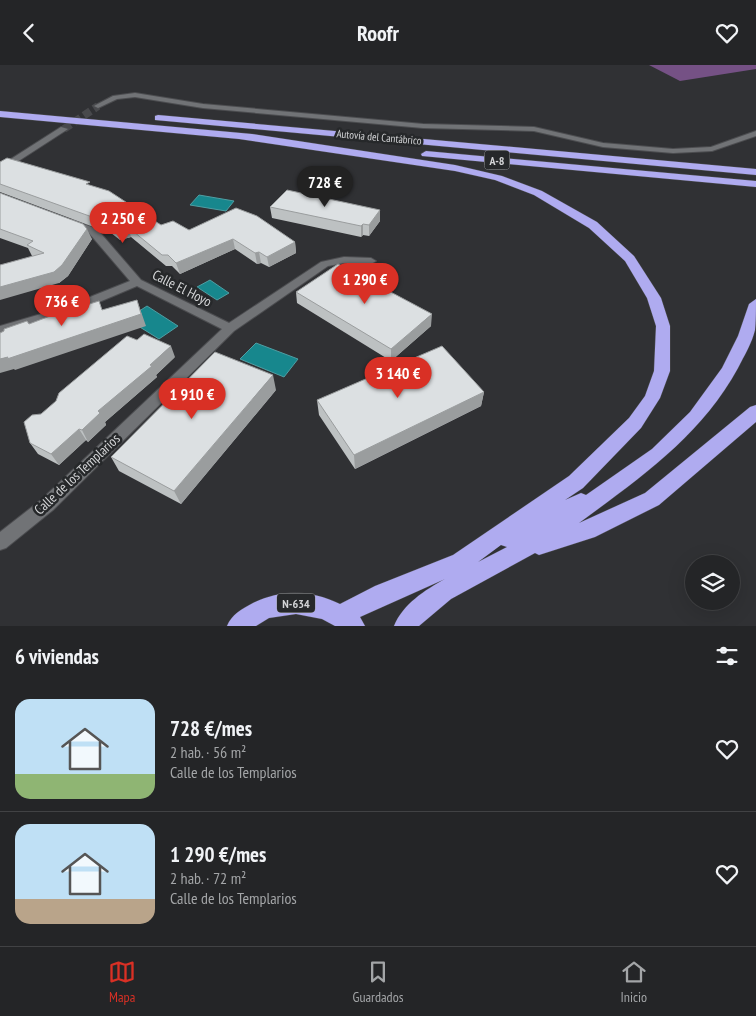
<!DOCTYPE html>
<html lang="es">
<head>
<meta charset="utf-8">
<style>
	body { margin:0; font-family:"PT Sans Narrow",sans-serif; background:#303133; color:#f1f3f6; height:100vh; display:flex; flex-direction:column; font-size:19px; white-space:nowrap }
	* { box-sizing:border-box; margin:0 }
	p { font-size:16px; color:#a3a5a7 }
	.icon { flex:none; width:28px; height:28px; fill:none; stroke:currentColor; stroke-width:2; stroke-linecap:round; stroke-linejoin:round }
	.map { position:relative; height:561px; overflow:hidden }
	.side { display:flex; flex-direction:column; background:#242527; flex:1 }
	.side>* { flex:none }
	.fabs { position:absolute; left:685px; top:490px; display:grid; gap:10px }
	.fabs a { display:grid; place-items:center; width:55px; height:55px; border-radius:50%; background:#242527; box-shadow:0 5px 20px #0002,0 0 0 1px #414244; font-size:25px }
	.price { position:absolute; translate:-50% -42px; padding:0 11px; border-radius:18px; background:#d93025; color:#fff; font-size:16px; line-height:32px; filter:drop-shadow(0 1px 2px #0008) }
	.price::after { content:''; position:absolute; left:50%; top:30px; width:15px; height:11px; margin-left:-8px; background:inherit; clip-path:polygon(0 0,100% 0,50% 100%) }
	.price.on { background:#222; color:#fff }
	ul { padding:0; list-style:none }
	li { display:flex; align-items:center; gap:15px; height:125px; padding:0 15px }
	li+li { border-top:1px solid #414244 }
	li span { display:grid; place-items:center; flex:none; width:140px; height:100px; border-radius:15px; color:#555 }
	li>.icon { margin-inline-start:auto }
	span .icon { width:60px; height:60px; fill:#fffc; stroke-width:1 }
	li b { font-size:21px }
	h2 { display:flex; justify-content:space-between; align-items:center; height:60px; padding:0 15px; font-size:21px }
	header { display:flex; justify-content:space-between; align-items:center; height:65px; padding:0 15px; background:#242527; font-size:22px; font-weight:700 }
	.dock { display:flex; justify-content:space-around; align-items:center; height:70px; border-top:1px solid #414244; background:#242527; font-size:14px; color:#a3a5a7 }
	.dock a { display:grid; justify-items:center; gap:2px }
	.dock .on { color:#d93025 }
	.map>svg:first-child { display:block }
	.forest { fill:#755185 }
	.water { fill:#17878d; stroke:#4f9ea3 }
	.lines { fill:none; stroke-linecap:round; stroke-linejoin:round }
	.street-tunnel { stroke:#48494c; stroke-width:8; stroke-dasharray:8 4; stroke-linecap:butt }
	.street-casing { stroke:#4c4d50; stroke-width:2 }
	.highway-casing { stroke:#4c4d50; stroke-width:1 }
	.street { fill:#717376; fill-rule:evenodd }
	.highway { fill:#afabf0; fill-rule:evenodd }
	.wall { fill:#bdc1c2 }
	.shaded-wall { fill:#9a9d9e }
	.building { fill:#dce0e2; stroke:#9a9d9e }
	.labels { text-anchor:middle; dominant-baseline:central; stroke-width:5; stroke-linejoin:round; paint-order:stroke }
	.far-street-label { font-size:11px; fill:#d3d4d6; stroke:#26282a }
	.shield { fill:#26282a; stroke:#9fa0a2; stroke-width:1 }
	.shield-label { font-size:12px; font-weight:bold; fill:#d3d4d6 }
	.street-label { font-size:14px; fill:#d3d4d6; stroke:#26282a }
</style>
</head>
<body>
<header><svg class="icon" aria-label="back" viewBox="0 0 24 24"><path d="M15 5l-7 7 7 7"/></svg>Roofr<svg class="icon" aria-label="heart" viewBox="0 0 24 24"><path d="M12 20l-8-8c-3-5 5-10 8-4 3-6 11-1 8 4z"/></svg></header>
<div class="map">
<svg width="756" height="561" viewBox="0 0 756 561">
	<rect width="100%" height="100%" fill="#303134"/>
	<path class="forest" d="M649 0H756V4L680 16Z"/>
	<path class="water" d="M199 130 234 136 226 146 190 140Z
		M210 215 229 228 217 235 197 222Z
		M147 241 178 261 159 274 127 254Z
		M256 278 298 294 284 312 240 294Z"/>
	<g class="lines">
		<path class="street-tunnel" d="M64 64 98 41"/>
		<defs>
			<path id="street" d="M135 28 203 39 423 59 534 62 603 78 673 84 711 82 756 66V71L712 86 673 88 603 82 534 66 423 63 203 43 135 32 117 34 98 43 94 41 113 31Z
				M61 62 68 64 0 108V101Z
				M73 155 97 164 141 215 229 258 321 197 344 192 371 193 376 196 371 199 344 198 328 201 234 266 53 445 6 483 0 485V467L41 435 222 264 137 221 73 248 0 269V261L65 242 130 216 89 168 70 160V156Z"/>
			<path id="highway" d="M0 46 252 69 455 100 502 111 542 126 597 157 634 191 661 233 670 261V306L660 333 641 363 583 423 565 435 581 428 586 430 652 384 690 347 722 303 738 271 749 239 756 234C756 244 756 256 755 265 752 278 744 291 738 303 701 371 640 413 579 458L645 428 750 342 756 340V357L659 440 595 472 539 490 535 488 451 534 419 561H394C403 539 425 525 445 514L360 552 365 561H335L322 554 296 549 269 553 256 561H227C232 549 242 544 253 538 282 524 311 525 340 539L375 521 453 490 569 411 629 353 645 331 654 306 656 261 647 233 625 196 589 163 534 130 495 115 455 106 239 74 0 52ZM501 480 507 482 478 497Z
				M158 50 756 104V110L155 55V51Z
				M426 86 756 116V122L422 91 421 89Z"/>
		</defs>
		<use href="#street" class="street-casing"/>
		<use href="#highway" class="highway-casing"/>
		<use href="#street" class="street"/>
		<use href="#highway" class="highway"/>
	</g>
	<path class="wall" d="M0 97 91 121 161 160 189 165 295 177 296 188 269 202 261 198 257 199 235 184 180 209 172 201H166L131 172 120 175 101 160 99 164 0 127Z
		M0 128 92 174 68 211 59 218 32 191 28 183 0 173Z
		M270 142 380 145V156L369 171 363 170 361 172 272 153Z
		M296 227 431 261 391 296 297 238Z
		M175 292 156 310 157 312 105 357 106 360 88 377 86 375 59 400 38 389 30 378 41 349Z
		M276 325 181 439 119 406 111 392Z
		M484 327 481 341 355 404 319 350 317 335Z"/>
	<path class="shaded-wall" d="M380 145V156L369 171V160Z
		M97 150 101 160 99 164 95 153Z
		M363 159V170L361 172V161Z
		M128 162 131 172 120 175 116 165Z
		M87 164 92 174 68 211 59 218 0 235V222Z
		M233 174 235 184 180 209 176 198Z
		M295 177 296 188 269 202 267 192Z
		M259 187 261 198 257 199 255 188Z
		M137 235 146 261 15 305 14 304 0 308V294L8 292Z
		M432 249 431 261 391 296V284Z
		M171 281 175 292 156 310 157 312 105 357 106 360 88 377 82 365 98 346Z
		M273 310 276 325 181 439 174 426Z
		M484 327 481 341 355 404 354 390Z
		M79 364 86 375 59 400 51 389Z"/>
	<path class="building" d="M7 93 90 117 86 119 109 126 161 160 173 156 189 165 236 143 257 151 295 177 267 192 259 187 255 188 233 174 176 198 168 190H162L128 162 116 165 97 150 95 153 0 119V97Z
		M287 125 380 145 369 160 363 159 361 161 270 142Z
		M0 128 83 159 87 164 62 200 54 207 0 222V200L44 188 27 180 33 176 0 164Z
		M338 199 432 249 391 284 296 227Z
		M137 235 141 249 7 294 8 292 0 294V268L4 266V264L27 256 29 259 82 239 83 241 99 236 102 245Z
		M144 269 171 281 150 300 152 301 98 346 100 348 82 365 79 364 51 389 30 378 24 357 32 350 41 349 56 336 59 328 127 271 137 275Z
		M442 281 484 327 354 390 317 335Z
		M215 287 273 310 174 426 111 392Z"/>
	<g class="labels">
		<g class="far-street-label">
			<text transform="translate(379 72) rotate(5)">Autovía del Cantábrico</text>
		</g>
		<g class="shield">
			<rect x="484.5" y="85.5" width="25" height="19" rx="4"/>
			<rect x="277" y="528.5" width="38" height="19" rx="4"/>
		</g>
		<g class="shield-label">
			<text x="497" y="95">A-8</text>
			<text x="296" y="538">N-634</text>
		</g>
		<g class="street-label">
			<text transform="translate(182 223) rotate(27)">Calle El Hoyo</text>
			<text transform="translate(77 409) rotate(-43)">Calle de los Templarios</text>
		</g>
	</g>
</svg>
<div class="fabs">
<a><svg class="icon" aria-label="layers" viewBox="0 0 24 24"><path d="M12 4l9 5-9 5-9-5zM3 14l9 5 9-5"/></svg></a>
</div>
<b class="price on" style="left:325px;top:143px">728 €</b>
<b class="price" style="left:123px;top:179px">2 250 €</b>
<b class="price" style="left:365px;top:240px">1 290 €</b>
<b class="price" style="left:62px;top:262px">736 €</b>
<b class="price" style="left:398px;top:334px">3 140 €</b>
<b class="price" style="left:192px;top:355px">1 910 €</b>
</div>
<section class="side">
<h2>6 viviendas<svg class="icon" aria-label="filters" viewBox="0 0 24 24"><path d="M4 7h16M4 17h16"/><circle cx="9" cy="7" r="2"/><circle cx="15" cy="17" r="2"/></svg></h2>
<ul>
<li><span style="background:linear-gradient(#bfe0f5 75%,#8fb573 0)"><svg class="icon" aria-label="home" viewBox="0 0 24 24"><path d="M3 11l9-7 9 7M6 9v11h12V9"/></svg></span><div><b>728 €/mes</b><p>2 hab. · 56 m²</p><p>Calle de los Templarios</p></div><svg class="icon" aria-label="heart" viewBox="0 0 24 24"><path d="M12 20l-8-8c-3-5 5-10 8-4 3-6 11-1 8 4z"/></svg></li>
<li><span style="background:linear-gradient(#bfe0f5 75%,#b9a48a 0)"><svg class="icon" aria-label="home" viewBox="0 0 24 24"><path d="M3 11l9-7 9 7M6 9v11h12V9"/></svg></span><div><b>1 290 €/mes</b><p>2 hab. · 72 m²</p><p>Calle de los Templarios</p></div><svg class="icon" aria-label="heart" viewBox="0 0 24 24"><path d="M12 20l-8-8c-3-5 5-10 8-4 3-6 11-1 8 4z"/></svg></li>
</ul>
</section>
<nav class="dock">
<a class="on"><svg class="icon" aria-label="map" viewBox="0 0 24 24"><path d="M3 6l6-2 6 2 6-2v14l-6 2-6-2-6 2zM9 4v14M15 6v14"/></svg>Mapa</a>
<a><svg class="icon" aria-label="saved" viewBox="0 0 24 24"><path d="M7 4h10v16l-5-4-5 4z"/></svg>Guardados</a>
<a><svg class="icon" aria-label="home" viewBox="0 0 24 24"><path d="M3 11l9-7 9 7M6 9v11h12V9"/></svg>Inicio</a>
</nav>
</body>
</html>
